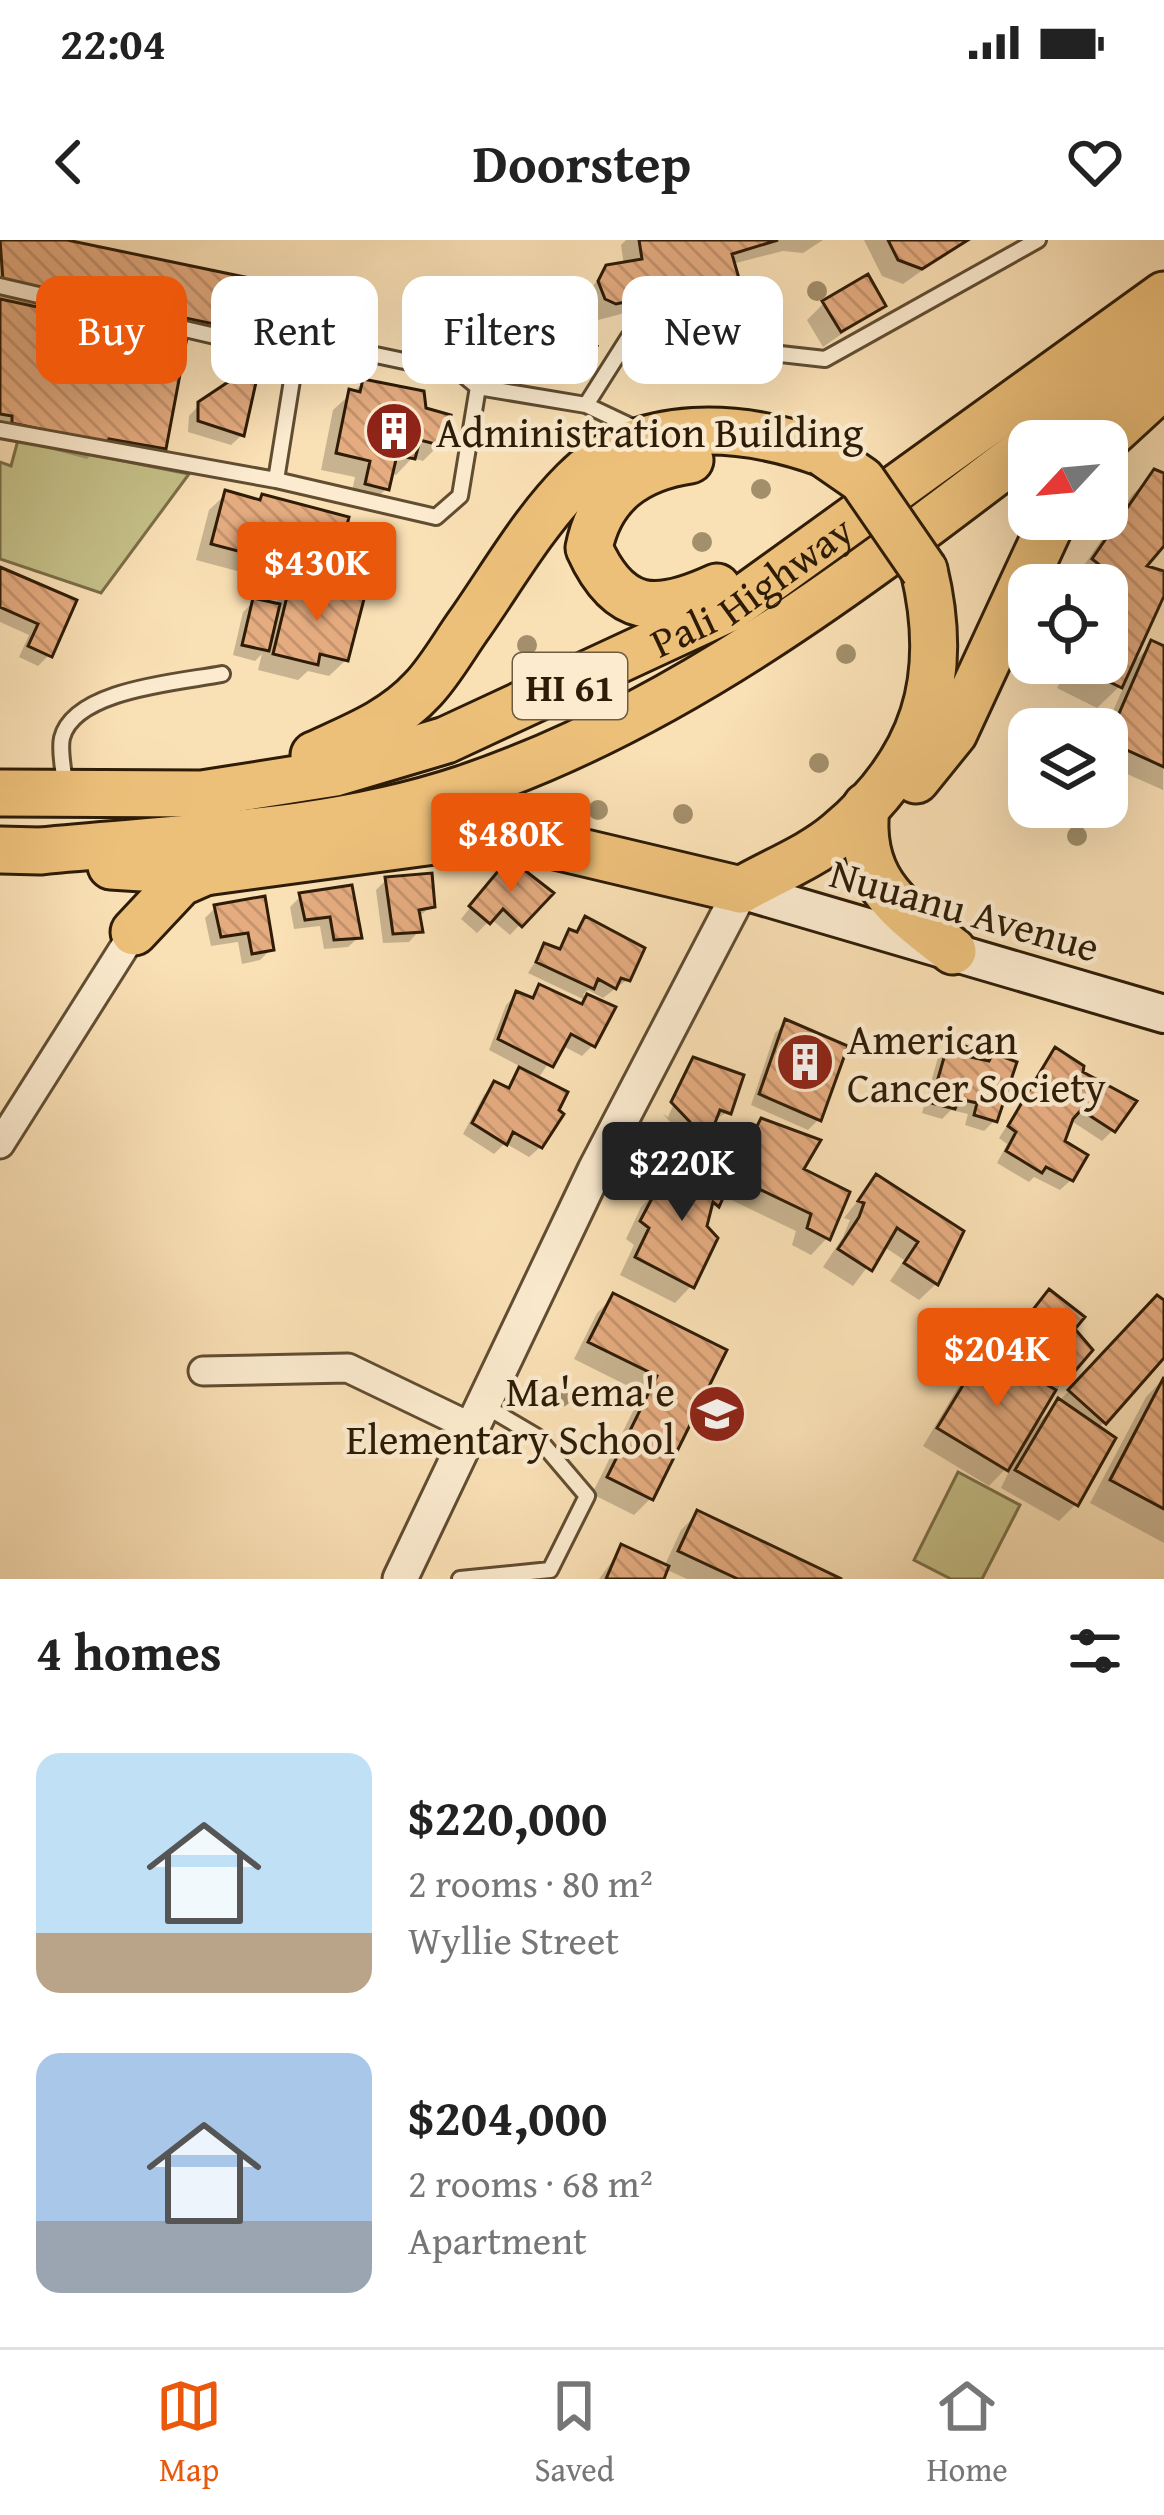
<!DOCTYPE html>
<html lang="en">
<head>
<meta charset="utf-8">
<style>
	body { margin:0; font-family:"Gentium Book Plus",serif; background:#f6f6f6; color:#222; height:100vh; display:flex; flex-direction:column; font-size:45px; white-space:nowrap }
	* { box-sizing:border-box; margin:0 }
	p { font-size:39px; color:#767676 }
	.icon { flex:none; width:66px; height:66px; fill:none; stroke:currentColor; stroke-width:2; stroke-linecap:round; stroke-linejoin:round }
	.map { position:relative; height:1339px; overflow:hidden }
	.sheet { display:flex; flex-direction:column; background:#fff; flex:1 }
	.sheet>* { flex:none }
	.banner { position:absolute; left:36px; top:36px; width:1092px; height:108px; display:flex; gap:24px }
	.needle { width:78px; rotate:244deg }
	.controls { position:absolute; left:1008px; top:180px; display:grid; gap:24px }
	.controls a { display:grid; place-items:center; width:120px; height:120px; border-radius:24px; background:#fff; box-shadow:0 12px 48px #0002; font-size:60px }
	.price { position:absolute; translate:-50% -102px; padding:0 27px; border-radius:12px; background:#ea580c; color:#fff; font-size:39px; line-height:78px; filter:drop-shadow(0 3px 6px #0008) }
	.price::after { content:''; position:absolute; left:50%; top:72px; width:36px; height:27px; margin-left:-18px; background:inherit; clip-path:polygon(0 0,100% 0,50% 100%) }
	.price.selected { background:#222; color:#fff }
	ul { padding:0; list-style:none }
	li { display:flex; align-items:center; gap:36px; height:300px; padding:0 36px }
	li span { display:grid; place-items:center; flex:none; width:336px; height:240px; border-radius:24px; color:#555 }
	li>.icon { margin-inline-start:auto }
	span .icon { width:144px; height:144px; fill:#fffc; stroke-width:1 }
	li b { font-size:51px }
	h2 { display:flex; justify-content:space-between; align-items:center; height:144px; padding:0 36px; font-size:51px }
	.pill { padding:0 42px; border-radius:24px; background:#fff; box-shadow:0 12px 48px #0002; font-size:42px; line-height:108px }
	.pill.selected { background:#ea580c; color:#fff }
	.status { display:flex; justify-content:space-between; align-items:center; height:84px; padding:0 60px; background:#fff; direction:ltr }
	.status svg { height:33px; fill:currentColor }
	header { display:flex; justify-content:space-between; align-items:center; height:156px; padding:0 36px; background:#fff; font-size:54px; font-weight:600 }
	.tabs { display:flex; justify-content:space-around; align-items:center; height:168px; border-top:3px solid #e0e0e0; background:#fff; font-size:33px; color:#767676 }
	.tabs a { display:grid; justify-items:center; gap:6px }
	.tabs .selected { color:#ea580c }
	.map>svg:first-child { display:block }
	.park { fill:#c5c088; stroke:#7a6e48; stroke-width:3 }
	.shadow { fill:#0003 }
	.building { fill:url(#building-back-hatch); stroke:#2e1c07; stroke-width:3 }
	.lines { fill:none; stroke-linecap:round; stroke-linejoin:round }
	.service-casing { stroke:#614d32; stroke-width:20 }
	.minor-casing { stroke:#614d32; stroke-width:33 }
	.tertiary-casing { stroke:#614d32; stroke-width:39 }
	.secondary-casing { stroke:#2e1c07; stroke-width:42 }
	.trunk-casing { stroke:#2e1c07; stroke-width:51 }
	.service { stroke:#fcebcf; stroke-width:14 }
	.minor { stroke:#fcebcf; stroke-width:27 }
	.tertiary { stroke:#fcebcf; stroke-width:33 }
	.secondary { stroke:#fcebcf; stroke-width:36 }
	.trunk { stroke:#edc07a; stroke-width:45 }
	.trunk-bridge-casing { stroke:#2e1c07; stroke-width:51; stroke-linecap:butt }
	.trunk-bridge { stroke:#edc07a; stroke-width:45 }
	.tree { fill:#a38f6b }
	.labels { text-anchor:middle; dominant-baseline:central; stroke-width:9; stroke-linejoin:round; paint-order:stroke }
	.shield { fill:#fcebcf; stroke:#6c5a43; stroke-width:3 }
	.shield-label { font-size:39px; font-weight:bold; fill:#2e1c07 }
	.poi-label { font-size:42px; fill:#2e1c07; stroke:#fcebcf; text-anchor:start }
	.street-label { font-size:42px; fill:#2e1c07; stroke:#fcebcf }
</style>
</head>
<body>
<div class="status"><b>22:04</b><svg viewBox="0 0 49 12"><path d="M0 12V9h3v3zM5 12V6h3v6zM10 12V3h3v9zM15 12V0h3v12zM26 1h20v11H26zM47 4h2v5h-2z"/></svg></div>
<header><svg class="icon" aria-label="back" viewBox="0 0 24 24"><path d="M15 5l-7 7 7 7"/></svg>Doorstep<svg class="icon" aria-label="heart" viewBox="0 0 24 24"><path d="M12 20l-8-8c-3-5 5-10 8-4 3-6 11-1 8 4z"/></svg></header>
<div class="map">
<svg width="1164" height="1339" viewBox="0 0 1164 1339">
	<defs>
		<pattern id="building-back-hatch" width="6" height="6" patternUnits="userSpaceOnUse" patternTransform="scale(3)"><rect width="6" height="6" fill="#e5ac80"/><path d="M-1 5l2 2M0 0l6 6M5-1l2 2" fill="none" stroke="#c5936d"/></pattern>
	</defs>
	<rect width="100%" height="100%" fill="#fae0b5"/>
	<filter id="stains"><feTurbulence type="fractalNoise" baseFrequency=".00167" numOctaves="4"/><feColorMatrix values="0 0 0 0 .2 0 0 0 0 .09 0 0 0 0 .02 0 0 0 .5 -.17"/></filter>
	<radialGradient id="worn" r=".72"><stop offset=".6" stop-color="#630" stop-opacity="0"/><stop offset="1" stop-color="#630" stop-opacity=".3"/></radialGradient>
	<path class="park" d="M18 200 189 234 101 353 0 319V222L11 226Z
		M958 1232 1020 1265 982 1339H951L914 1320Z"/>
	<path class="shadow" d="M0 0H53L319 100 303 117 285 119 184 97 163 207 146 224 92 214 87 219 0 196Z
		M626 0H823L803 13 783 11 732 24 737 41 720 58 643 89 635 60 621 74 598 80 589 75 583 59 607 28 624 25 621 5Z
		M864 0H965L903 44 882 36Z
		M824 63 882 66 823 107 807 80Z
		M453 90 493 129 482 140 437 133 442 101Z
		M577 103 581 124 576 129 565 121Z
		M364 142 423 170 440 204 423 221 412 218 396 235 390 233 387 248 370 265 350 261 355 237 321 230 333 170Z
		M200 164 242 195 231 205 188 192 189 176Z
		M1155 233 1164 237V301L1142 328 1164 334V349L1129 427 1152 404 1164 409 1163 550 1107 525 1105 489 1127 439 1097 468 1057 448 1070 423H1107V345L1072 343 1132 255Z
		M226 254 331 335 316 350 346 420 329 436 308 431 298 440 258 430 262 414 255 421 233 415 243 372 254 361 274 365 290 345 196 320 209 270Z
		M0 330 73 361 49 415 38 426 19 417 29 395 0 382Z
		M498 633 550 653 510 695 491 679 477 693 461 679Z
		M386 640 432 666 418 677 419 691 409 702 383 703 376 650Z
		M301 656 359 697 348 707 324 709 320 686 294 689 290 667Z
		M216 667 271 709 260 720 242 724 238 702 211 706 205 678Z
		M586 680 628 739 603 758 588 750 583 755 612 768 593 805 582 816 561 805 537 840 565 853 546 902 529 917 505 903 494 914 463 894 484 855 494 845 505 850 523 828 489 810 506 765 517 754 529 759 540 748 579 766 585 760 528 733 545 706 556 711Z
		M785 783 818 880 808 890 751 865 775 793Z
		M950 803 968 819 987 823 995 880 984 891 965 885 968 874 951 870 942 879 922 873 939 814Z
		M1055 811 1080 834 1113 890 1102 901 1070 880 1061 902 1071 940 1060 950 1034 937 1029 942 997 923 1007 904 999 898Z
		M693 821 728 872 712 881 695 910 679 903 681 894 663 874 668 877Z
		M761 881 800 930 827 998 811 1015 792 1005 796 991 721 955 707 974 691 1046 675 1063 620 1035 634 1005 626 999 641 967 682 927 722 943 744 898Z
		M876 938 960 992 936 1044 919 1060 890 1041 904 1020 883 1006 853 1046 823 1027 843 997 850 980 844 978Z
		M614 1056 723 1111 651 1258 634 1275 592 1254 642 1153 574 1119 597 1073Z
		M1038 1063 1070 1090 1062 1142 1032 1189 1141 1076 1164 1064V1113L1098 1189 1112 1198 1075 1265 1059 1281 1001 1248 1015 1219 989 1246 923 1206 969 1129 986 1113 996 1119Z
		M1164 1138V1303L1090 1263 1146 1157Z
		M698 1273 835 1339H687L665 1329 660 1339H599L622 1308 664 1327 681 1290Z"/>
	<path class="building" d="M0 0H67L331 55 322 101 306 98 305 103 3 40Z
		M639 0H778L732 14 740 42 702 53 704 61 660 74 652 46 641 59 616 64 605 59 598 41 606 25 642 19Z
		M888 0H968L922 29 898 20Z
		M868 34 886 66 841 92 822 61Z
		M0 59 37 67 38 61 187 97 166 209 109 199 107 204 12 183V176L0 174Z
		M452 87 500 94 495 130 446 123Z
		M581 95 597 106 583 126 568 116Z
		M261 120 244 196 198 181V162Z
		M363 139 424 151 426 168 451 175 443 206 420 200 415 219 397 215 389 250 365 244 370 221 336 213 349 149 360 152Z
		M1154 229 1164 233V306L1147 326 1164 331V356L1122 448 1077 426 1107 423V366L1120 341 1092 319Z
		M225 250 260 260 262 254 349 277 334 336 211 304Z
		M0 327 77 360 52 417 28 406 38 384 0 367Z
		M291 340 364 359 348 421 320 414 318 425 273 414Z
		M253 358 280 364 269 411 242 405Z
		M1151 400 1164 406V527L1107 501Z
		M509 618 554 653 522 687 503 669 490 684 469 666Z
		M432 633 435 667 419 670 423 692 393 694 385 637Z
		M352 645 362 698 334 700 330 677 305 680 299 653Z
		M265 656 274 710 252 714 248 693 221 697 214 665Z
		M585 676 645 708 630 741 621 738 616 749 598 739 594 749 536 722 544 703 560 709 569 689 577 692Z
		M539 744 582 764 587 754 616 767 595 807 571 794 553 827 498 799 516 751 533 758Z
		M785 779 848 806 821 881 759 854Z
		M949 800 973 809 971 817 989 821 993 813 1017 822 997 882 974 875 977 863 959 859 955 869 931 863Z
		M1055 807 1084 826 1083 832 1137 861 1115 892 1081 870 1073 879 1065 901 1088 915 1073 941 1046 927 1042 933 1006 911 1016 892 1008 886Z
		M693 817 744 835 731 874 720 870 708 901 688 892 690 882 671 862Z
		M519 827 568 852 559 870 564 874 542 908 513 892 507 905 472 883 494 841 509 848Z
		M761 878 821 900 804 929 850 952 830 1000 807 988 811 974 732 936Z
		M681 923 730 942 719 967 713 962 707 986 718 998 694 1048 635 1017 649 988 640 981 658 947 665 950Z
		M876 934 964 991 938 1045 904 1023 918 1002 897 988 872 1031 838 1009 859 977 864 963 858 961Z
		M1049 1049 1085 1077 1075 1089 1093 1110 1064 1144 1047 1132 1042 1139 1003 1108Z
		M613 1053 727 1110 653 1260 607 1237 657 1136 588 1102Z
		M1157 1055 1164 1060V1118L1106 1184 1068 1150Z
		M985 1109 1056 1150 1008 1231 937 1188Z
		M1164 1137V1269L1110 1240Z
		M1058 1158 1116 1198 1078 1266 1015 1230Z
		M697 1270 842 1339H738L678 1311Z
		M621 1304 669 1326 664 1339H606Z"/>
	<g class="lines">
		<defs>
			<path id="service" d="M0 46 297 115 305 122
				M478 147 461 133 333 106 312 115 293 134 276 240 436 277 460 256 478 147 586 165
				M0 190 276 240
				M641 191 586 165 629 97 825 119 1038 0
				M65 545C64 531 59 511 62 498 74 449 181 442 222 434
				M460 1339 550 1330 587 1256 536 1196 485 1166"/>
			<path id="minor" d="M0 904 134 692
				M203 1131 348 1128 475 1189"/>
			<path id="tertiary" d="M400 1339 595 930 741 650"/>
			<path id="secondary" d="M741 650 1164 774"/>
			<g id="trunk">
				<path d="M1037 201 1164 105"/>
				<path d="M1103 201 1164 145"/>
				<path d="M690 220C636 228 600 254 589 308 619 375 656 375 717 347"/>
				<path d="M314 515C353 497 393 482 423 449 441 430 455 404 471 382 503 336 534 282 574 242 640 175 743 184 823 213"/>
				<path d="M916 540 954 493 1053 279"/>
				<path id="s1" d="M0 553 202 554 335 533 446 500 730 368 1164 55"/>
				<path d="M866 566C857 642 900 669 953 711"/>
				<path d="M0 610 40 611C181 597 328 594 463 549 673 479 855 340 1029 207"/>
				<path d="M111 626 205 632 449 599 547 604 741 650C772 632 811 617 838 594 925 521 950 438 924 330"/>
				<path d="M134 692 180 643 205 632"/>
			</g>
		</defs>
		<use href="#service" class="service-casing"/>
		<use href="#minor" class="minor-casing"/>
		<use href="#tertiary" class="tertiary-casing"/>
		<use href="#secondary" class="secondary-casing"/>
		<use href="#trunk" class="trunk-casing"/>
		<use href="#service" class="service"/>
		<use href="#minor" class="minor"/>
		<use href="#tertiary" class="tertiary"/>
		<use href="#secondary" class="secondary"/>
		<use href="#trunk" class="trunk"/>
		<defs>
			<path id="trunk-bridge" d="M823 213 862 240 924 330"/>
		</defs>
		<use href="#trunk-bridge" class="trunk-bridge-casing"/>
		<use href="#trunk-bridge" class="trunk-bridge"/>
	</g>
	<g class="tree">
		<circle cx="817" cy="51" r="10"/>
		<circle cx="761" cy="249" r="10"/>
		<circle cx="702" cy="302" r="10"/>
		<circle cx="527" cy="405" r="10"/>
		<circle cx="846" cy="414" r="10"/>
		<circle cx="819" cy="523" r="10"/>
		<circle cx="598" cy="570" r="10"/>
		<circle cx="683" cy="574" r="10"/>
		<circle cx="1077" cy="596" r="10"/>
		<circle cx="561" cy="1157" r="10"/>
	</g>
	<defs>
		<symbol id="building-disc" viewBox="-11 -11 22 22"><circle r="9.5" fill="#8f2418" stroke="#fcebcf"/><path d="M-4-6H4V6H1V3H-1V6H-4ZM-2.5-4.3h1.7v1.8h-1.7ZM.8-4.3h1.7v1.8H.8ZM-2.5-1h1.7V.8h-1.7ZM.8-1h1.7V.8H.8Z" fill="#fff"/></symbol>
		<symbol id="school-disc" viewBox="-11 -11 22 22"><circle r="9.5" fill="#8f2418" stroke="#fcebcf"/><path d="M0-5L7-2L0 1L-7-2ZM-4 1L0 2.5L4 1V4Q0 6-4 4Z" fill="#fff"/></symbol>
	</defs>
	<g fill-rule="evenodd">
		<use href="#building-disc" x="361" y="158" width="66" height="66"/>
		<use href="#building-disc" x="772" y="789" width="66" height="66"/>
		<use href="#school-disc" x="684" y="1141" width="66" height="66"/>
	</g>
	<g class="labels">
		<rect class="shield" x="513" y="413" width="114" height="66" rx="9"/>
		<g class="shield-label">
			<text x="570" y="446">HI 61</text>
		</g>
		<g class="poi-label">
			<text x="436" y="191">Administration Building</text>
			<text x="847" y="798">American<tspan x="847" dy="48">Cancer Society</tspan></text>
			<text x="675" y="1150" text-anchor="end">Ma'ema'e<tspan x="675" dy="48">Elementary School</tspan></text>
		</g>
		<g class="street-label">
			<text stroke="none"><textPath href="#s1" startOffset="795">Pali Highway</textPath></text>
			<text transform="translate(965 669) rotate(16)">Nuuanu Avenue</text>
		</g>
	</g>
	<rect width="100%" height="100%" filter="url(#stains)"/>
	<rect width="100%" height="100%" fill="url(#worn)"/>
</svg>
<div class="controls">
<a><svg class="needle" viewBox="-14 -14 28 28"><path d="M0-13l5 13h-10z" fill="#e53935"/><path d="M0 13l5-13h-10z" fill="#767676"/></svg></a>
<a><svg class="icon" aria-label="locate" viewBox="0 0 24 24"><circle cx="12" cy="12" r="6"/><path d="M12 2v4M12 18v4M2 12h4M18 12h4"/></svg></a>
<a><svg class="icon" aria-label="layers" viewBox="0 0 24 24"><path d="M12 4l9 5-9 5-9-5zM3 14l9 5 9-5"/></svg></a>
</div>
<b class="price" style="left:317px;top:384px">$430K</b>
<b class="price" style="left:511px;top:655px">$480K</b>
<b class="price selected" style="left:682px;top:984px">$220K</b>
<b class="price" style="left:997px;top:1170px">$204K</b>
<div class="banner">
<a class="pill selected">Buy</a>
<a class="pill">Rent</a>
<a class="pill">Filters</a>
<a class="pill">New</a>
</div>
</div>
<section class="sheet">
<h2>4 homes<svg class="icon" aria-label="filters" viewBox="0 0 24 24"><path d="M4 7h16M4 17h16"/><circle cx="9" cy="7" r="2"/><circle cx="15" cy="17" r="2"/></svg></h2>
<ul>
<li><span style="background:linear-gradient(#bfe0f5 75%,#b9a48a 0)"><svg class="icon" aria-label="home" viewBox="0 0 24 24"><path d="M3 11l9-7 9 7M6 9v11h12V9"/></svg></span><div><b>$220,000</b><p>2 rooms · 80 m²</p><p>Wyllie Street</p></div></li>
<li><span style="background:linear-gradient(#a9c7e8 70%,#9aa5b1 0)"><svg class="icon" aria-label="home" viewBox="0 0 24 24"><path d="M3 11l9-7 9 7M6 9v11h12V9"/></svg></span><div><b>$204,000</b><p>2 rooms · 68 m²</p><p>Apartment</p></div></li>
</ul>
</section>
<nav class="tabs">
<a class="selected"><svg class="icon" aria-label="map" viewBox="0 0 24 24"><path d="M3 6l6-2 6 2 6-2v14l-6 2-6-2-6 2zM9 4v14M15 6v14"/></svg>Map</a>
<a><svg class="icon" aria-label="saved" viewBox="0 0 24 24"><path d="M7 4h10v16l-5-4-5 4z"/></svg>Saved</a>
<a><svg class="icon" aria-label="home" viewBox="0 0 24 24"><path d="M3 11l9-7 9 7M6 9v11h12V9"/></svg>Home</a>
</nav>
</body>
</html>
